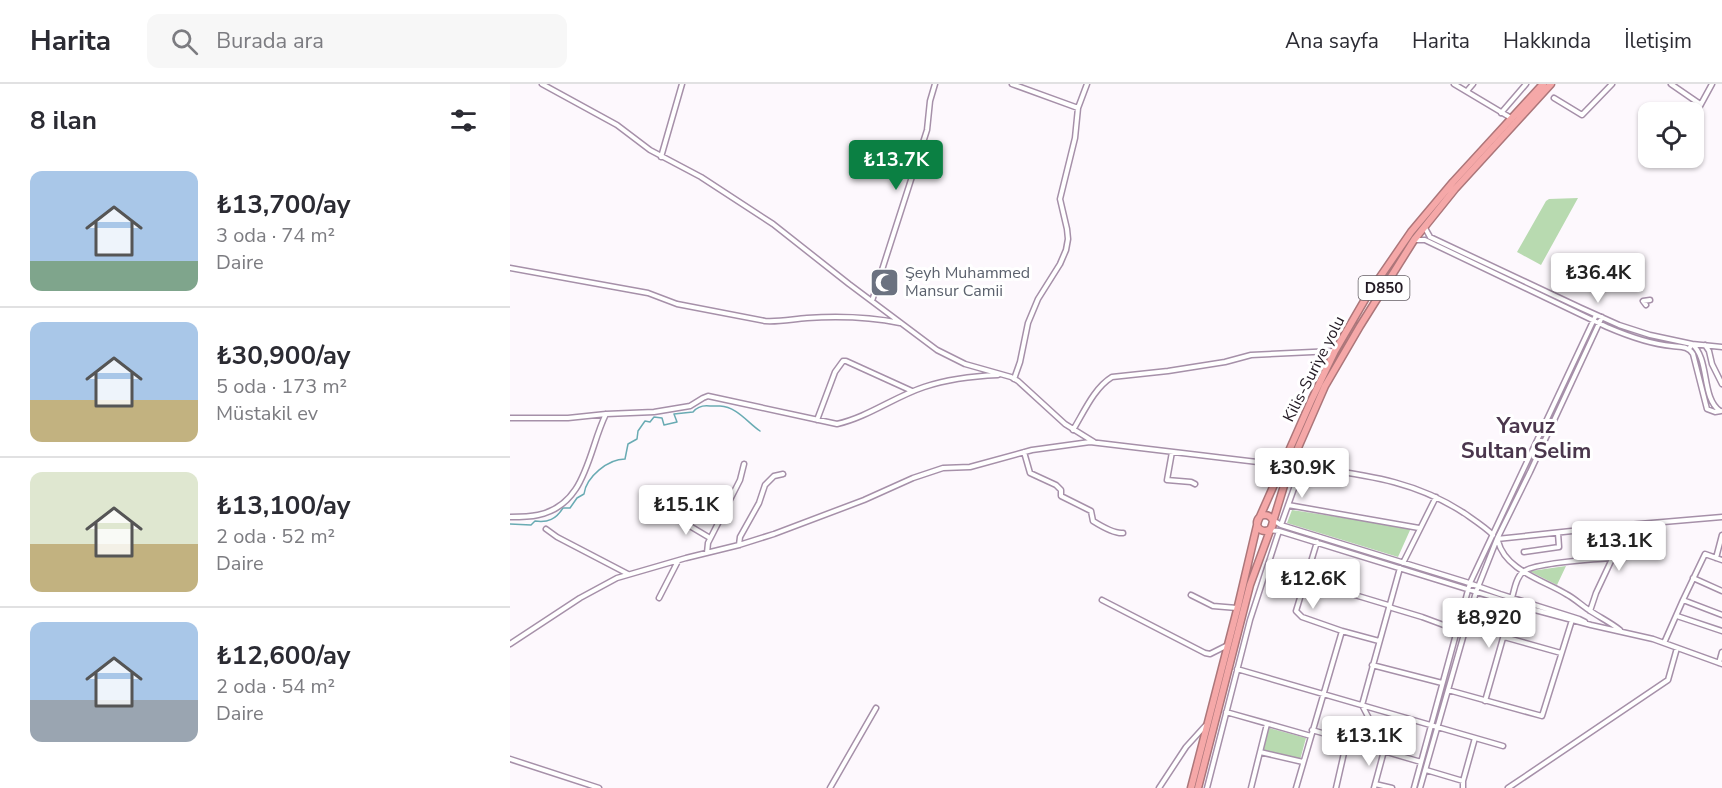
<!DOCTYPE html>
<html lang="tr">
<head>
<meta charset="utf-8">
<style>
	body { margin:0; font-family:"Nunito Sans",sans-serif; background:#f7f7f7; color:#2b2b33; height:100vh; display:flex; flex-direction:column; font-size:22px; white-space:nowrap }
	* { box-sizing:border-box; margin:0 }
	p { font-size:20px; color:#7c7c81 }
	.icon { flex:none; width:33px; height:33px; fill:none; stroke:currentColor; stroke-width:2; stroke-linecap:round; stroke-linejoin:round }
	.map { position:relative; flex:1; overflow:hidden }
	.details { display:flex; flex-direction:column; background:#fff; width:510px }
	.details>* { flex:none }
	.buttons { position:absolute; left:1128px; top:18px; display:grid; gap:12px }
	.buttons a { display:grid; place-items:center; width:66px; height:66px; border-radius:12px; background:#fff; box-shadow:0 2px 4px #0004; font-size:30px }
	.price { position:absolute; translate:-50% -51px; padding:0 14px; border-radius:6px; background:#fff; color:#222; font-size:20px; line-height:39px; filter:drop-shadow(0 2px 3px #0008) }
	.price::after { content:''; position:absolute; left:50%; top:36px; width:18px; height:14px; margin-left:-9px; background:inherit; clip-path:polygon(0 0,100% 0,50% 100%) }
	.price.on { background:#0b8043; color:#fff }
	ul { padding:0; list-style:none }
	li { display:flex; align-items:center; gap:18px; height:150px; padding:0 30px }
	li+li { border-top:2px solid #e1e1e2 }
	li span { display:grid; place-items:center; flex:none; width:168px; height:120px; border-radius:12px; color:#555 }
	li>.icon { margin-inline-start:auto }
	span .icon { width:72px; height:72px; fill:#fffc; stroke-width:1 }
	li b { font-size:26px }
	h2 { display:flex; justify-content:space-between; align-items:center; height:72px; padding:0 30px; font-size:26px }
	header { display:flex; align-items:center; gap:36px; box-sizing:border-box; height:84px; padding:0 30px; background:#fff; border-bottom:2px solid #e1e1e2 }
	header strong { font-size:28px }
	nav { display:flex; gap:33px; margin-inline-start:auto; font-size:21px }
	.search { width:420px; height:54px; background:#f7f7f7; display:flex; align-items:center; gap:15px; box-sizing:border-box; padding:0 21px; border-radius:12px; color:#7c7c81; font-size:22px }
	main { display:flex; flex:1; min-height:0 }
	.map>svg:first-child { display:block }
	.green { fill:#b8dab0 }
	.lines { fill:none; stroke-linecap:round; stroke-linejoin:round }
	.stream { stroke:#69abb3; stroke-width:1.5 }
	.minor-casing { stroke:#a690a9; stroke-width:7 }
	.highway-casing { stroke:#ac767a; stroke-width:9 }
	.minor { stroke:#fff; stroke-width:4 }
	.highway { stroke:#f5a8a8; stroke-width:6 }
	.labels { text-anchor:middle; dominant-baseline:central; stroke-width:6; stroke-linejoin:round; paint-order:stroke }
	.shield { fill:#fff; stroke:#655f66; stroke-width:1.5 }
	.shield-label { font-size:15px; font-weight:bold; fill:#231a24 }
	.worship-label { font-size:16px; fill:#5b616d; stroke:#fff; text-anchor:start }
	.street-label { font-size:16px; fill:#231a24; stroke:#fff }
	.district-label { font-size:22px; font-weight:bold; fill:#4b374d; stroke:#fff }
</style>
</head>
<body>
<header>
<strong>Harita</strong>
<div class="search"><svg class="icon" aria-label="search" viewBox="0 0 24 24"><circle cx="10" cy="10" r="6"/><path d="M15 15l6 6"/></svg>Burada ara</div>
<nav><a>Ana sayfa</a><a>Harita</a><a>Hakkında</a><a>İletişim</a></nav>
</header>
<main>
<section class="details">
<h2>8 ilan<svg class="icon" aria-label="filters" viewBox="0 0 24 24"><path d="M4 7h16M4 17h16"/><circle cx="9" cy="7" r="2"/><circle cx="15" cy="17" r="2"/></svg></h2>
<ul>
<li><span style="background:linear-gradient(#a9c7e8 75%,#7fa58c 0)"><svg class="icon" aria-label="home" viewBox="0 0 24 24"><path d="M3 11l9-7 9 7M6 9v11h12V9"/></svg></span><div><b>₺13,700/ay</b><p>3 oda · 74 m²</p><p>Daire</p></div></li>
<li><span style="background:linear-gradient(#a9c7e8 65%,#c2b280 0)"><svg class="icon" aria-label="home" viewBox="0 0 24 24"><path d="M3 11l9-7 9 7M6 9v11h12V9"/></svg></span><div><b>₺30,900/ay</b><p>5 oda · 173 m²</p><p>Müstakil ev</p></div></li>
<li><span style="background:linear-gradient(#dfe7d0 60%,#c2b280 0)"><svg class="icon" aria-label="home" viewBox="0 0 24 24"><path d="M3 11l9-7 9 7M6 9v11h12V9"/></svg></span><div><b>₺13,100/ay</b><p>2 oda · 52 m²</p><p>Daire</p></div></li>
<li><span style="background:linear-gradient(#a9c7e8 65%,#9aa5b1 0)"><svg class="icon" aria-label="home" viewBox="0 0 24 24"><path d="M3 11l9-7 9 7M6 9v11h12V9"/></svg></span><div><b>₺12,600/ay</b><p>2 oda · 54 m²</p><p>Daire</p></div></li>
</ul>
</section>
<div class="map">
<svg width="1212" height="704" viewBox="0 0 1212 704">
	<rect width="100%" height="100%" fill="#fdf8fd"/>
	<path class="green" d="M1068 114 1031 181 1007 168 1036 117 1039 115Z
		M782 426 901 444 888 473 777 439Z
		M1056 482 1047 501 1021 488V487Z
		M759 644 796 654 790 676 753 666Z"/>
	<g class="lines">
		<path class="stream" d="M0 440 21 441 25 437C38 439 46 435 53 424H60L67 414 74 410C76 393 98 375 115 375L118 360 127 355 128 347 135 337 140 338 144 333 152 334 154 341 167 338 164 330 183 328C188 322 193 321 200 322 203 322 206 322 210 322 227 323 237 338 250 347"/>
		<defs>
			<path id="minor" d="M32 0 107 41 140 66 191 93 263 140 339 200 427 266 455 280 501 293 508 297 555 340 584 358
				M502 0 568 24
				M944 0 1001 34
				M1161 0 1190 20
				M957 7 963 0
				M1044 14 1072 31 1102 0
				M991 29 1016 0
				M1184 33 1202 0
				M151 73 172 0
				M915 144 920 153 1071 224 1109 241 1140 251 1182 260C1200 275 1191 314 1210 327
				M905 156H915L1097 243C1118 252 1139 260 1162 262 1171 263 1178 262 1183 270L1197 325 1205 328 1211 327
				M0 184 138 209 167 220 255 237C269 238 283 235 297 234 328 232 360 233 390 239
				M362 217 417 46 420 17 425 0
				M1136 221 1133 217 1140 216
				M1195 261 1199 267 1202 280 1212 300
				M1179 265 1182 260 1212 263
				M504 295 510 278 518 239 528 215 550 180 556 166 558 155 557 145 550 115 565 54 568 24 577 0
				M0 334H58L96 330 144 328 180 322 193 314 198 312 327 340C358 333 384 313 414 303 438 295 463 292 488 291
				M307 336 325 288 333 277H336L402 307
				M563 346C574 328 584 304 602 293L658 287 715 278 741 271 824 267
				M514 368 520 389 546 401 551 406V412L581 427 583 437C591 442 604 450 613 449
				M662 368 657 396 681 398 685 400
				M778 421 909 444
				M163 432 200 454
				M0 433C9 433 19 433 28 431 77 421 78 366 96 330
				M763 436 771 441 956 498 990 510 1069 535 1075 538
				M771 441 792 382C852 391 902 395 954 429 964 436 975 443 983 451
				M36 445 47 453 118 490
				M756 446 769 447 1025 526 1081 541 1143 555 1212 580
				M987 455 1118 441 1212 433
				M988 457C995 486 1033 496 1056 510 1064 514 1071 521 1079 526 1089 533 1100 538 1110 546
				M807 458 786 527 792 533 832 547 869 557
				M229 461 230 453 249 419 255 401 264 392 273 390
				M1014 468 1049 463 1048 449
				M197 469 198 459 230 396 234 380
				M1206 474 1212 451
				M893 479 926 413
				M1183 494 1212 507
				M795 496 878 521 882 524 912 533 947 546
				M681 511 703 522 727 524
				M149 514 168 477
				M1002 514C1004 507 1006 493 1013 488 1023 479 1088 475 1103 474
				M592 516 695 569 700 570 716 562
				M1173 516 1212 531
				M1080 527 1086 509 1118 441
				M1167 532 1212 547
				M957 537 995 547
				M994 553 1051 569
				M1154 559 1173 516 1195 470 1212 476
				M0 560 70 514 107 494 176 474 229 461 264 450 354 416 403 394 433 384 460 383 522 366 580 358 772 381
				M1209 579 1212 568
				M862 581 932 599
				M727 585 993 662
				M938 606 1032 632 1062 536
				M975 617 1003 519
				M716 628 801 652
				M802 646 911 678
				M861 663 864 644 852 621 890 484
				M750 668 793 678
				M0 675 89 704
				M916 686 953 697
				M865 700 882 704
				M320 704 366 624
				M649 704 676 663 695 642
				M697 704 740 536 769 447
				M741 704 757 640
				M786 704 832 547
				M826 704 837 656
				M864 704 874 667
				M904 704 960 499 1086 231
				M910 704 966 508 987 455 1020 388 1092 233
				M953 704V697L965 654
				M998 704 1158 596 1167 564"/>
			<path id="highway" d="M747 439a8 8 0 1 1 16 0a8 8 0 1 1-16 0Z
				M681 704 728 522 748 437 801 317 825 267 857 212 901 148 943 98 1033 0
				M688 704 740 501 762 441 780 382 815 302 850 242 904 156 945 105 1041 0"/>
		</defs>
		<use href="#minor" class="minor-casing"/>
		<use href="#highway" class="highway-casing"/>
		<use href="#minor" class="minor"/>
		<use href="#highway" class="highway"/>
	</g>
	<defs>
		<symbol id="mosque-square" viewBox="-11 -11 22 22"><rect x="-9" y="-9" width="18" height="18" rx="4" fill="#6b7280" stroke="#fff"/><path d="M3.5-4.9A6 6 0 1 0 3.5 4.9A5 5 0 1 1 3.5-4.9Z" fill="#fff"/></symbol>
	</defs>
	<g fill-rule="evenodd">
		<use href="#mosque-square" x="358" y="182" width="33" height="33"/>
	</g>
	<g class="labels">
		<rect class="shield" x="848.5" y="192" width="51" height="24" rx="4.5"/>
		<g class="shield-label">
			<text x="874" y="204">D850</text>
		</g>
		<g class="worship-label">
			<text x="395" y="189">Şeyh Muhammed<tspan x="395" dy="18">Mansur Camii</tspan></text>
		</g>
		<g class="street-label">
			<text transform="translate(804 285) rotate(-63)">Kilis-Suriye yolu</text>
		</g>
		<g class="district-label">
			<text x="1016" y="342">Yavuz<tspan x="1016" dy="25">Sultan Selim</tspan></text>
		</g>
	</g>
</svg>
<div class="buttons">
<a><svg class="icon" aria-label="locate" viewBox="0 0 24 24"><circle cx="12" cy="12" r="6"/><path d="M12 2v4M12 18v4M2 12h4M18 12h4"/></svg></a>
</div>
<b class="price on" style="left:386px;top:107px">₺13.7K</b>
<b class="price" style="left:1088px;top:220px">₺36.4K</b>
<b class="price" style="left:792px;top:415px">₺30.9K</b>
<b class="price" style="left:176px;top:452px">₺15.1K</b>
<b class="price" style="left:1109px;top:488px">₺13.1K</b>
<b class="price" style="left:803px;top:526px">₺12.6K</b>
<b class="price" style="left:979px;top:565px">₺8,920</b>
<b class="price" style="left:859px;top:683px">₺13.1K</b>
</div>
</main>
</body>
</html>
